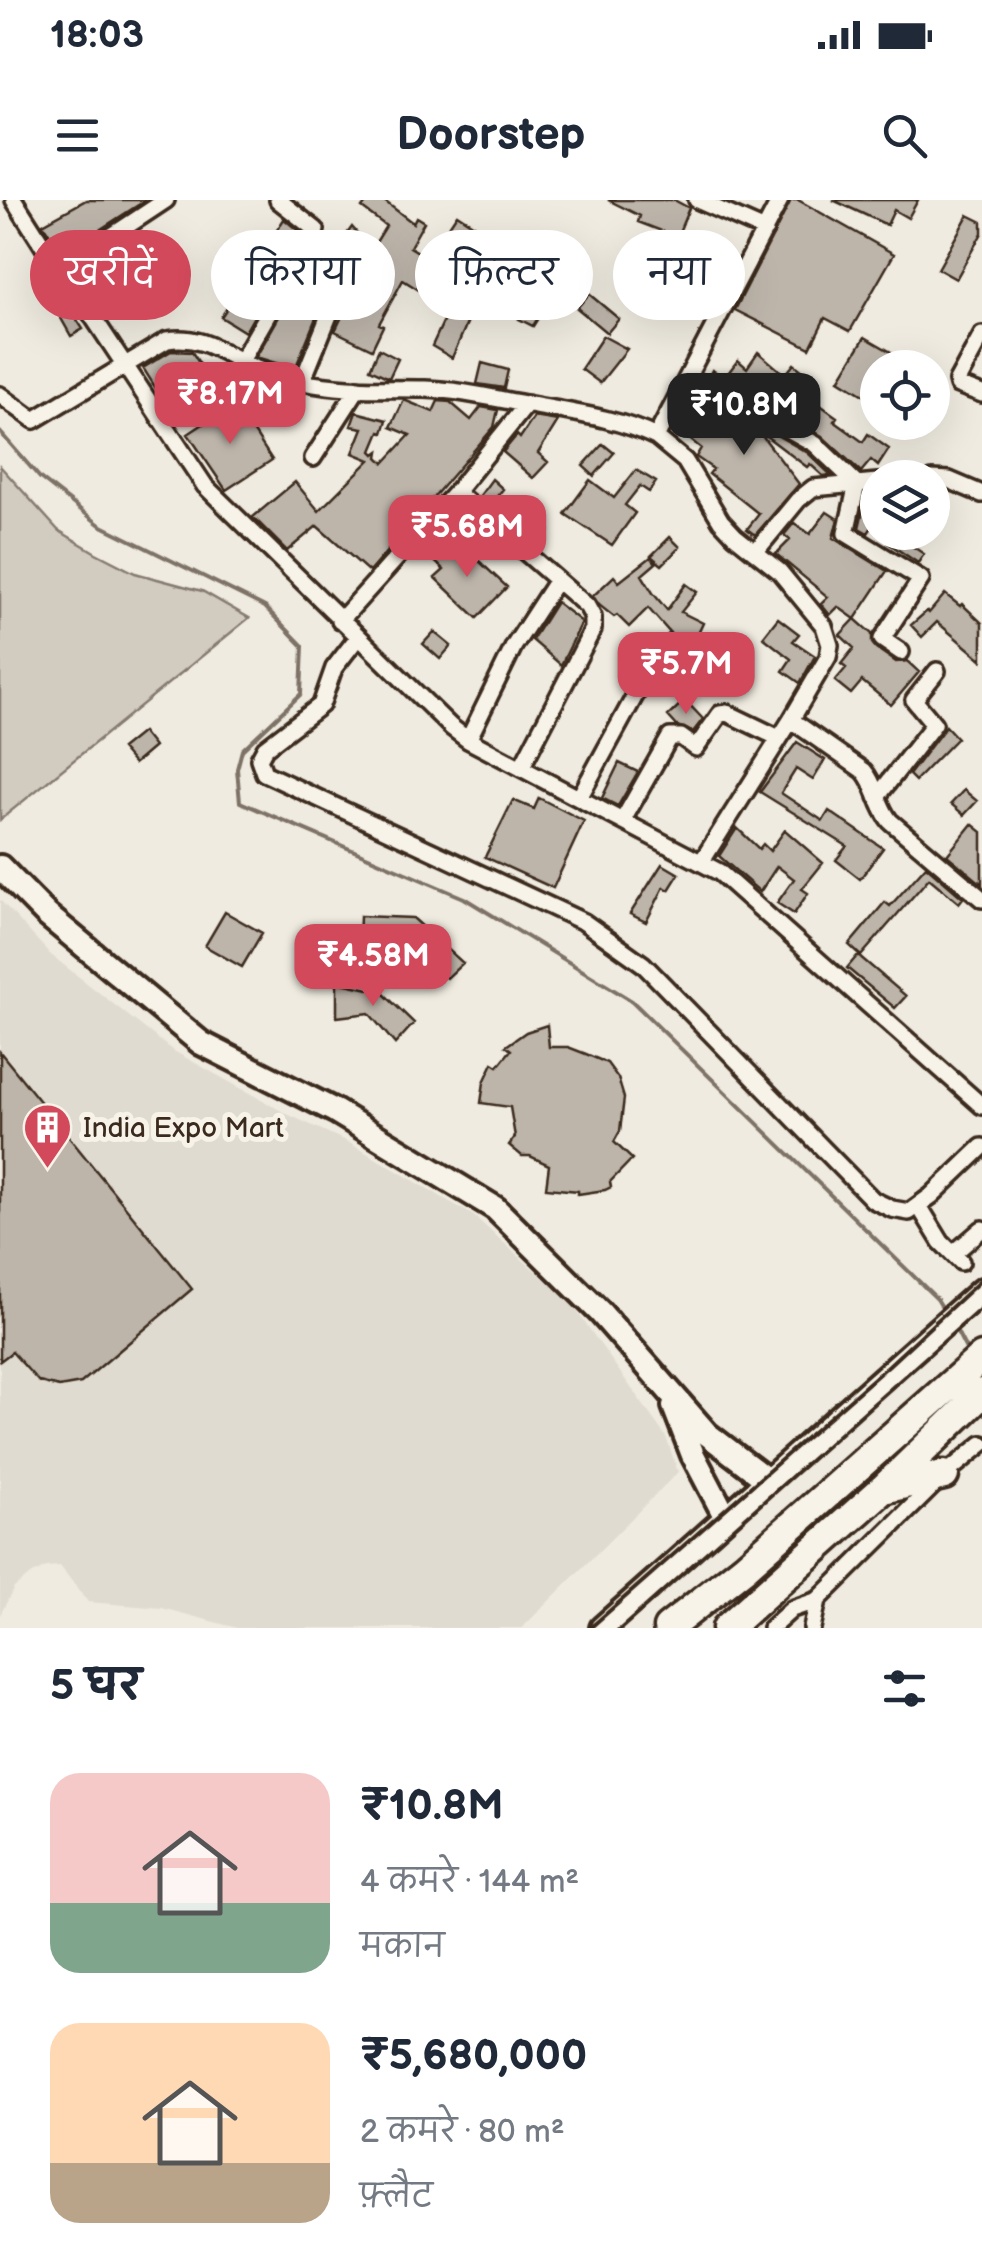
<!DOCTYPE html>
<html lang="hi">
<head>
<meta charset="utf-8">
<style>
	body { margin:0; font-family:"Balsamiq Sans","Playpen Sans Deva",sans-serif; background:#f2f2f3; color:#1f2937; height:100vh; display:flex; flex-direction:column; font-size:38px; white-space:nowrap }
	* { box-sizing:border-box; margin:0 }
	p { font-size:32px; color:#747a83 }
	.icon { flex:none; width:55px; height:55px; fill:none; stroke:currentColor; stroke-width:2; stroke-linecap:round; stroke-linejoin:round }
	.map { position:relative; height:1428px; overflow:hidden }
	.sheet { display:flex; flex-direction:column; background:#fff; flex:1 }
	.sheet>* { flex:none }
	.banner { position:absolute; left:30px; top:30px; width:922px; height:90px; display:flex; gap:20px }
	.fabs { position:absolute; left:860px; top:150px; display:grid; gap:20px }
	.fabs a { display:grid; place-items:center; width:90px; height:90px; border-radius:50%; background:#fff; box-shadow:0 10px 40px #0002; font-size:50px }
	.price { position:absolute; translate:-50% -85px; padding:0 22px; border-radius:20px; background:#d1495b; color:#fff; font-size:32px; line-height:65px; filter:drop-shadow(0 2px 5px #0008) }
	.price::after { content:''; position:absolute; left:50%; top:60px; width:30px; height:22px; margin-left:-15px; background:inherit; clip-path:polygon(0 0,100% 0,50% 100%) }
	.price.on { background:#222; color:#fff }
	ul { padding:0; list-style:none }
	li { display:flex; align-items:center; gap:30px; height:250px; padding:0 50px }
	li span { display:grid; place-items:center; flex:none; width:280px; height:200px; border-radius:30px; color:#555 }
	li>.icon { margin-inline-start:auto }
	span .icon { width:120px; height:120px; fill:#fffc; stroke-width:1 }
	li b { font-size:42px }
	h2 { display:flex; justify-content:space-between; align-items:center; height:120px; padding:0 50px; font-size:42px }
	.pill { padding:0 35px; border-radius:45px; background:#fff; box-shadow:0 10px 40px #0002; font-size:35px; line-height:90px }
	.pill.on { background:#d1495b; color:#fff }
	.status { display:flex; justify-content:space-between; align-items:center; height:70px; padding:0 50px; background:#fff; direction:ltr }
	.status svg { height:28px; fill:currentColor }
	header { display:flex; justify-content:space-between; align-items:center; height:130px; padding:0 50px; background:#fff; font-size:45px; font-weight:800 }
	.map>svg:first-child { display:block }
	.built { fill:#e0dbd0 }
	.green { fill:#d1cbc0; stroke:#867a6f; stroke-width:2.5 }
	.lines { fill:none; stroke-linecap:round; stroke-linejoin:round }
	.stream { stroke:#7e7266; stroke-width:4 }
	.building { fill:#bdb5aa; stroke:#3b2a1e; stroke-width:2.5 }
	.street-casing { stroke:#3b2a1e; stroke-width:22 }
	.secondary-casing { stroke:#3b2a1e; stroke-width:30 }
	.highway-casing { stroke:#3b2a1e; stroke-width:35 }
	.street { stroke:#f7f3e8; stroke-width:15 }
	.secondary { stroke:#f7f3e8; stroke-width:22 }
	.highway { stroke:#f7f3e8; stroke-width:28 }
	.rail { stroke:#3b2a1e; stroke-width:4 }
	.labels { text-anchor:middle; dominant-baseline:central; stroke-width:10; stroke-linejoin:round; paint-order:stroke }
	.poi-label { font-size:28px; fill:#3b2a1e; stroke:#f7f3e8; text-anchor:start }
</style>
</head>
<body>
<div class="status"><b>18:03</b><svg viewBox="0 0 49 12"><path d="M0 12V9h3v3zM5 12V6h3v6zM10 12V3h3v9zM15 12V0h3v12zM26 1h20v11H26zM47 4h2v5h-2z"/></svg></div>
<header><svg class="icon" aria-label="menu" viewBox="0 0 24 24"><path d="M4 6h16M4 12h16M4 18h16"/></svg>Doorstep<svg class="icon" aria-label="search" viewBox="0 0 24 24"><circle cx="10" cy="10" r="6"/><path d="M15 15l6 6"/></svg></header>
<div class="map">
<svg width="982" height="1428" viewBox="0 0 982 1428">
	<rect width="100%" height="100%" fill="#efebe0"/>
	<filter id="ink" filterUnits="userSpaceOnUse"><feTurbulence type="fractalNoise" baseFrequency=".01" numOctaves="2"/><feDisplacementMap in="SourceGraphic" scale="20" xChannelSelector="R" yChannelSelector="G"/><feConvolveMatrix kernelMatrix="1 2 1 2 8 2 1 2 1" color-interpolation-filters="sRGB"/></filter>
	<g filter="url(#ink)">
		<path class="built" d="M0 700 51 755 172 850 287 914 348 942 474 1016 571 1103 666 1237 678 1272 522 1428H237L162 1408 88 1402 60 1366 46 1367 29 1376 14 1388 0 1415Z"/>
		<path class="green" d="M0 266 58 330 96 353 135 373 202 391 249 418 0 620Z"/>
		<g class="lines">
			<path class="stream" d="M0 232 40 278 100 325 265 407 303 446 301 494 242 550 237 569 240 602 464 698 632 801 937 1099 945 1112
				M953 1124 969 1155"/>
		</g>
		<path class="building" d="M86 0H146L62 54 43 24Z
			M368 0H383L413 23 416 17 424 22 410 47 428 58 457 14 480 29 475 38 497 49 473 94 442 78 430 97 403 80 379 124 383 126 372 149 335 131 372 55 373 47 386 26 362 8Z
			M608 0H674L689 8 677 37 638 22 640 16Z
			M791 0H798L894 54 850 131 825 118 810 148 735 110Z
			M833 0H918L908 18 894 10 887 25Z
			M968 15 982 22V33L956 79 938 69Z
			M284 19 301 33 245 132 221 117Z
			M352 27 358 34 356 41 322 103 295 169 256 157 300 80 309 86Z
			M676 39 714 57 705 75 667 57Z
			M551 58 578 76 568 92 562 88 547 113 543 110 533 126 519 119 545 76 540 73Z
			M43 67 83 129 71 136 58 113 61 111 36 71Z
			M589 94 619 119 607 133 577 108Z
			M451 105 471 114 452 158 432 146Z
			M603 136 627 149 600 183 581 169Z
			M865 137 891 152 882 168H878V175L865 196 839 180Z
			M379 149 398 159 389 178 370 169Z
			M171 151 192 152 215 188 172 214 143 168Z
			M758 152 785 175 794 164 813 179 798 200 783 189 769 207 748 201 709 176 712 170 725 177 738 160 747 168Z
			M482 163 508 170 504 188 477 184Z
			M805 194 837 217 834 221 863 242 868 234 889 249 878 266 871 260 861 272 822 236 788 216Z
			M699 196 737 220 764 228 808 253 831 275 823 276 810 264 807 267 758 230 799 284 755 335 747 329 759 314 709 274 713 269 696 257 701 248 674 227Z
			M404 200 433 212 438 201 450 202 471 220 481 207 498 210 494 227 369 372 317 326 287 351 253 317 295 282 319 311 370 260 353 253 363 228 351 226 356 212 387 220 383 233 380 232 372 251 375 254 379 251 378 257 384 263 410 235 391 227Z
			M235 203 272 260 226 290 188 234Z
			M534 217 558 221 538 253 548 262 533 278 503 252 517 235 520 238Z
			M603 244 614 253 594 276 583 266Z
			M636 270 656 282 649 292 640 286 625 305 635 313 612 345 565 314 590 280 614 298Z
			M492 279 503 289 498 295 549 331 538 343 479 297Z
			M865 302 878 309V318L868 333 859 328Z
			M827 312 838 319 833 338 887 371 855 419 838 407 830 415 821 404 828 397 776 354 790 340 784 335 794 323 810 334Z
			M894 334 924 354 918 363 888 343Z
			M670 337 680 347 662 365 651 356Z
			M438 343 450 354 456 347 474 364 478 360 507 387 477 418 435 378 444 370 427 354Z
			M651 357 656 363 642 375 653 393 667 410 686 384 697 392 681 412 703 423 697 436 704 444 665 475 655 461 642 457 670 433 648 408 629 427 617 415 614 417 599 405 593 396 614 376 619 382Z
			M945 394 960 406 962 404 982 423V460L937 422 922 437 911 425 927 411 929 413Z
			M556 402 582 422 561 465 532 440Z
			M778 418 799 434 793 441 815 456 800 483 783 471 791 459 763 437Z
			M855 419 872 434V443L876 448 896 462 907 461 919 472 891 505 862 481 851 494 835 481 846 468 841 464 854 448 840 435Z
			M434 432 451 446 440 459 423 444Z
			M685 500 703 519 693 532 677 526 668 516Z
			M946 526 957 538 915 581 909 575Z
			M142 532 154 547 134 564 121 549Z
			M797 542 825 560 813 580 796 569 781 593 823 621 829 611 883 648 860 679 836 660 847 646 760 592Z
			M619 563 638 572 618 606 602 598Z
			M964 590 977 601 964 615 951 604Z
			M539 598 584 621 553 688 485 657 513 600 534 609Z
			M972 624 982 632V684L947 655Z
			M737 628 759 649 763 644 770 651 785 630 823 663 802 689 808 693 794 714 777 703 794 679 777 666 760 692 719 656Z
			M662 664 679 674 669 690 664 687 646 722 630 714Z
			M926 666 963 698 959 703 929 678 861 756 849 745 885 702 890 706Z
			M225 712 262 733 242 767 205 746Z
			M360 716 413 718 463 763 447 778 406 750 359 743Z
			M858 755 906 796 895 808 847 768Z
			M337 782 382 792 414 823 395 844 369 813 337 817Z
			M547 825 549 847H568L586 854 607 863 618 878 624 898 620 931 614 942 632 959 610 982 611 987 605 990 578 994V991L546 988 549 965 530 956H522L509 945 515 937 510 907 481 903 484 882 493 863 498 866 511 850 506 846 526 832Z
			M0 852 192 1089 81 1183 59 1187 39 1182 12 1152 0 1161Z"/>
		<g class="lines">
			<defs>
				<path id="street" d="M14 0 59 71
					M166 0 59 71 71 84 205 286 451 527 468 540 719 672 982 906
					M697 0 765 30
					M780 0 656 237 685 261 721 321 735 336 779 371 824 426 830 445 828 457 791 520
					M982 135 957 181 958 185 982 194
					M241 161 316 30 278 0
					M689 176 743 211 768 218 815 244 857 284 846 333 921 379 882 439 901 452
					M302 182 332 108 362 50
					M0 195 34 220 167 140C201 134 223 153 252 167 268 174 287 179 303 182 343 191 385 188 425 189 461 190 496 199 531 205 574 213 617 218 656 237
					M313 258 358 188
					M932 279 949 280 982 294
					M456 292 587 406 593 417V429L521 568
					M756 351 798 300 813 288 878 282
					M340 421 456 292 527 204
					M358 437 334 468 321 505 265 548 259 559 264 573 584 722 643 764 873 1000 892 1009 909 1012 931 996 982 947
					M468 540 514 446 557 380
					M877 597 934 524 914 500 937 471
					M579 598 649 470
					M623 620 670 537H681L696 548 720 514 727 513 779 538
					M702 661 791 520 864 571C877 586 877 605 890 621L982 699
					M919 1006 941 1042 961 1062
					M953 1054 982 1029
					M771 1428 792 1409 818 1400 944 1275 982 1244
					M812 1428 818 1400"/>
				<path id="secondary" d="M0 667 47 715 201 843 335 911 495 1008 600 1112 707 1234 767 1280
					M674 1206 693 1255 725 1316
					M602 1428 982 1090"/>
				<path id="highway" d="M883 1289 944 1275
					M668 1428 745 1367 982 1157
					M727 1428 883 1289 982 1193"/>
			</defs>
			<use href="#street" class="street-casing"/>
			<use href="#secondary" class="secondary-casing"/>
			<use href="#highway" class="highway-casing"/>
			<use href="#street" class="street"/>
			<use href="#secondary" class="secondary"/>
			<use href="#highway" class="highway"/>
			<path class="rail" d="M590 1428 889 1165 982 1079"/>
		</g>
	</g>
	<defs>
		<symbol id="building-pin" viewBox="-11 -11 22 30"><path d="M0 17L-7.5 6A9.5 9.5 0 1 1 7.5 6Z" fill="#d1495b" stroke="#f7f3e8"/><path d="M-4-6H4V6H1V3H-1V6H-4ZM-2.5-4.3h1.7v1.8h-1.7ZM.8-4.3h1.7v1.8H.8ZM-2.5-1h1.7V.8h-1.7ZM.8-1h1.7V.8H.8Z" fill="#fff"/></symbol>
	</defs>
	<g fill-rule="evenodd">
		<use href="#building-pin" x="20" y="900" width="55" height="75"/>
	</g>
	<g class="labels">
		<g class="poi-label">
			<text x="83" y="928">India Expo Mart</text>
		</g>
	</g>
</svg>
<div class="fabs">
<a><svg class="icon" aria-label="locate" viewBox="0 0 24 24"><circle cx="12" cy="12" r="6"/><path d="M12 2v4M12 18v4M2 12h4M18 12h4"/></svg></a>
<a><svg class="icon" aria-label="layers" viewBox="0 0 24 24"><path d="M12 4l9 5-9 5-9-5zM3 14l9 5 9-5"/></svg></a>
</div>
<b class="price" style="left:230px;top:247px">₹8.17M</b>
<b class="price on" style="left:744px;top:258px">₹10.8M</b>
<b class="price" style="left:467px;top:380px">₹5.68M</b>
<b class="price" style="left:686px;top:517px">₹5.7M</b>
<b class="price" style="left:373px;top:809px">₹4.58M</b>
<div class="banner">
<a class="pill on">खरीदें</a>
<a class="pill">किराया</a>
<a class="pill">फ़िल्टर</a>
<a class="pill">नया</a>
</div>
</div>
<section class="sheet">
<h2>5 घर<svg class="icon" aria-label="filters" viewBox="0 0 24 24"><path d="M4 7h16M4 17h16"/><circle cx="9" cy="7" r="2"/><circle cx="15" cy="17" r="2"/></svg></h2>
<ul>
<li><span style="background:linear-gradient(#f6c9c9 65%,#7fa58c 0)"><svg class="icon" aria-label="home" viewBox="0 0 24 24"><path d="M3 11l9-7 9 7M6 9v11h12V9"/></svg></span><div><b>₹10.8M</b><p>4 कमरे · 144 m²</p><p>मकान</p></div></li>
<li><span style="background:linear-gradient(#ffd9b3 70%,#b9a48a 0)"><svg class="icon" aria-label="home" viewBox="0 0 24 24"><path d="M3 11l9-7 9 7M6 9v11h12V9"/></svg></span><div><b>₹5,680,000</b><p>2 कमरे · 80 m²</p><p>फ़्लैट</p></div></li>
</ul>
</section>
</body>
</html>
